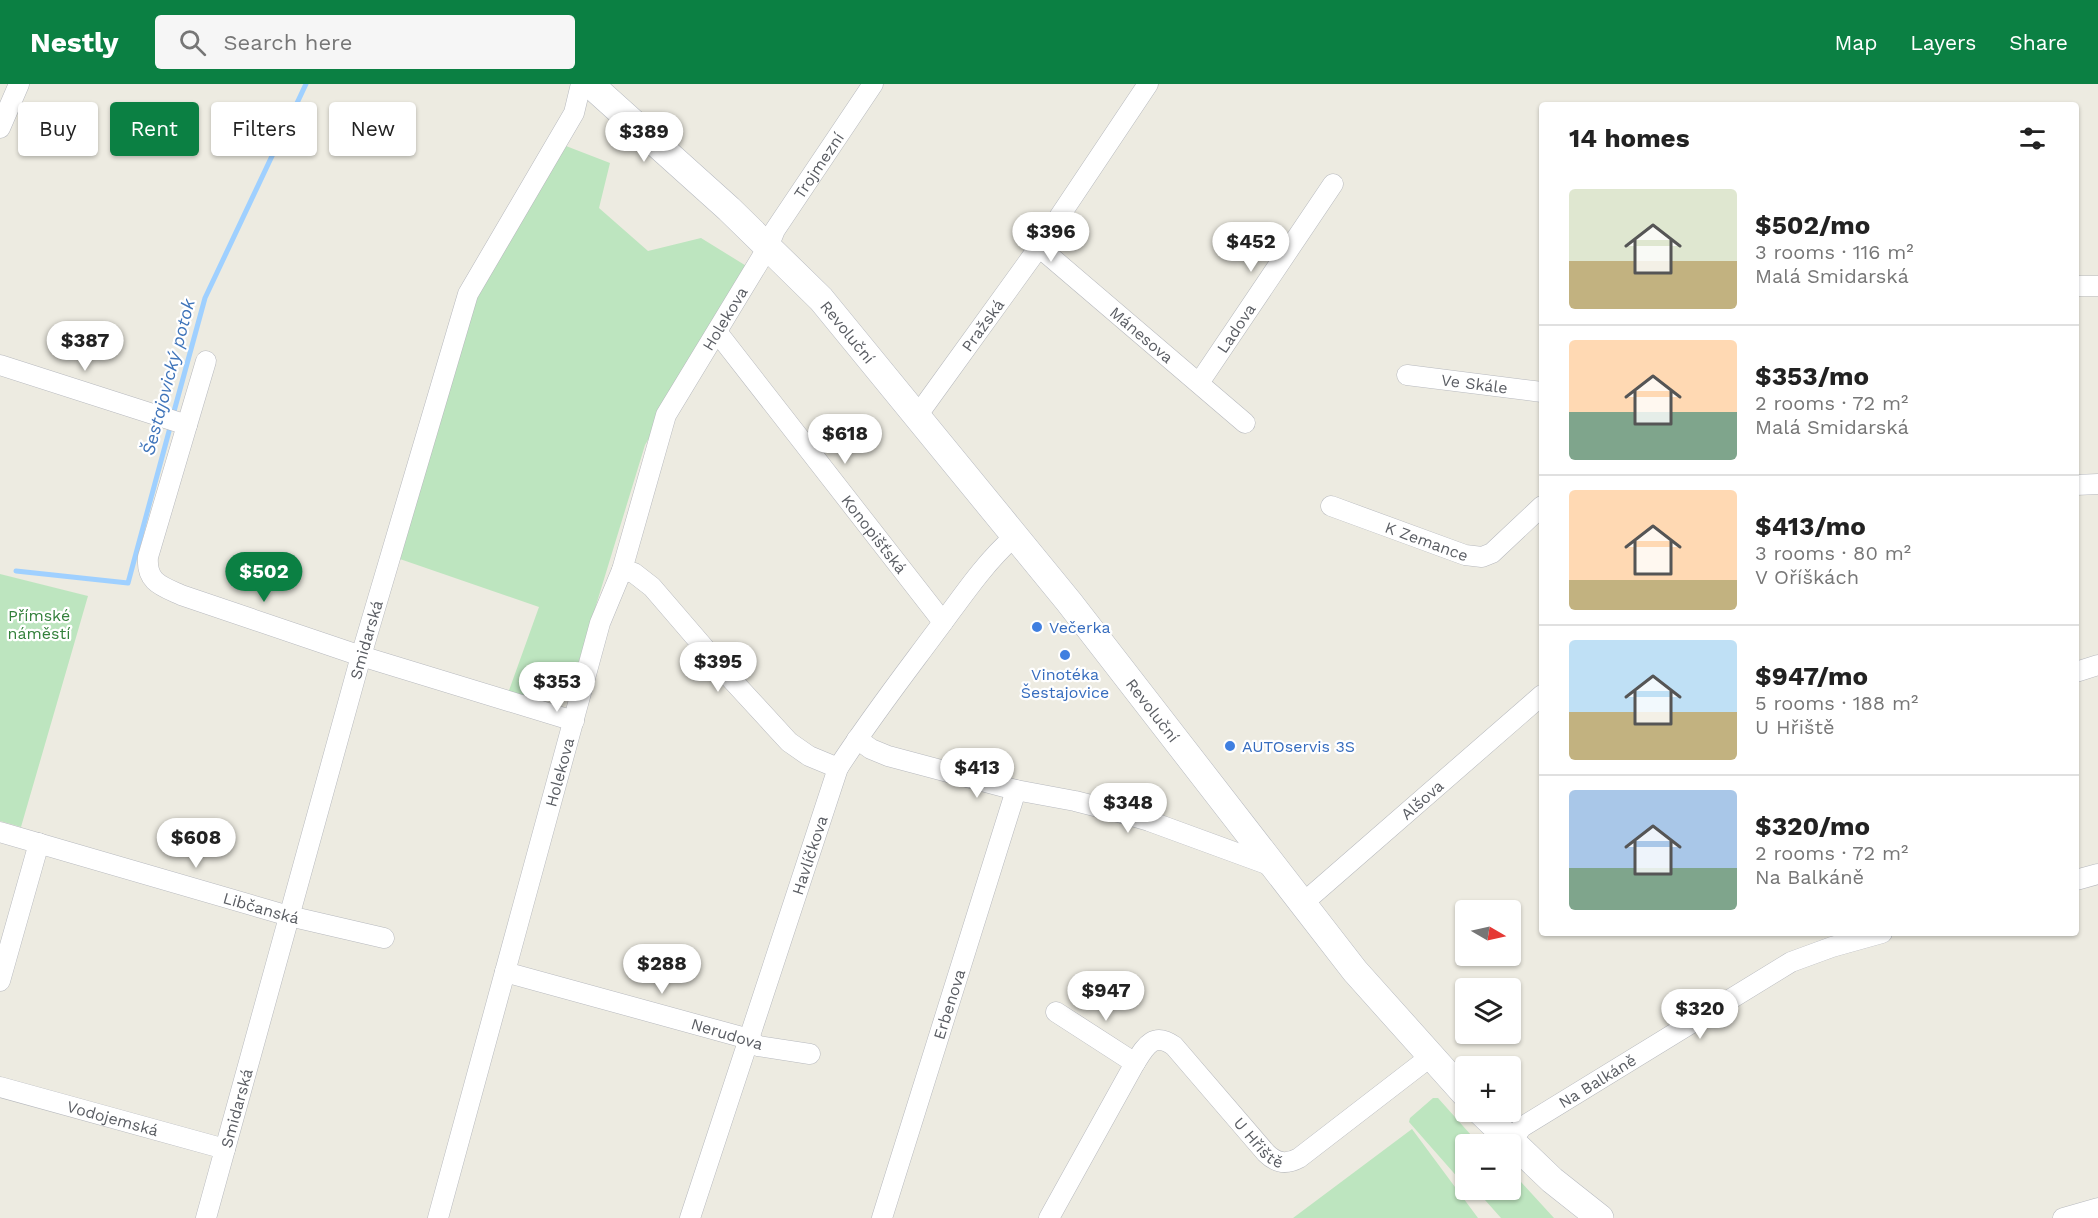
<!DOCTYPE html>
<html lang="en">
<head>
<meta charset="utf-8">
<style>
	body { margin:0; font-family:"Work Sans",sans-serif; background:#f6f6f6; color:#222; height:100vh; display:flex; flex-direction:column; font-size:22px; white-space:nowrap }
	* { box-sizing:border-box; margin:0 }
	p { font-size:20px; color:#767676 }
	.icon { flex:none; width:33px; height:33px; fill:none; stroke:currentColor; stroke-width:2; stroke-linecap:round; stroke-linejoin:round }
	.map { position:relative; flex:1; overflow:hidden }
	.side { position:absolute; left:1539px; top:18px; width:540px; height:834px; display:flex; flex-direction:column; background:#fff; border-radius:6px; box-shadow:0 2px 4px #0004 }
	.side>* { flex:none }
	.hud { position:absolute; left:18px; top:18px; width:570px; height:54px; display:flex; gap:12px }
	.needle { width:39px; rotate:99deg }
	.buttons { position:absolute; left:1455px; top:816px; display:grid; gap:12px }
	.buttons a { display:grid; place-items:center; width:66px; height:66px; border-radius:6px; background:#fff; box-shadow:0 2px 4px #0004; font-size:30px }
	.price { position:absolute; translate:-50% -51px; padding:0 14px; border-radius:21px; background:#fff; color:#222; font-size:20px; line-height:39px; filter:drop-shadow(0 2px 3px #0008) }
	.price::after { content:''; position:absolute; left:50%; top:36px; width:18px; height:14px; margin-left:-9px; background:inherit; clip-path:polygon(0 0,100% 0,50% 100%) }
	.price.active { background:#0b8043; color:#fff }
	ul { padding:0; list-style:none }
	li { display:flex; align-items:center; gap:18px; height:150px; padding:0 30px }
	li+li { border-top:2px solid #e0e0e0 }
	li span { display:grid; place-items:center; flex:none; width:168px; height:120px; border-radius:6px; color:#555 }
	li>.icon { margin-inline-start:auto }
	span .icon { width:72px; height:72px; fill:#fffc; stroke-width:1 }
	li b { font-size:26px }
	h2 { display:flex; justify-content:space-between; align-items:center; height:72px; padding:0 30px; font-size:26px }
	.chip { padding:0 21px; border-radius:6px; background:#fff; box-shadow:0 2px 4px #0004; font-size:21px; line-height:54px }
	.chip.active { background:#0b8043; color:#fff }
	header { display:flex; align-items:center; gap:36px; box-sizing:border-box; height:84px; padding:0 30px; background:#0b8043; color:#fff }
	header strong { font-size:28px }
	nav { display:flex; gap:33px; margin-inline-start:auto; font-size:21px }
	.search { width:420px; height:54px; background:#f6f6f6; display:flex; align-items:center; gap:15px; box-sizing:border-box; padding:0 21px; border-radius:6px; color:#767676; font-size:22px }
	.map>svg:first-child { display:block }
	.green { fill:#bde5bf }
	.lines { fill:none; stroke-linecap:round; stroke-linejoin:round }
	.stream { stroke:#9fd0ff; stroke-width:5 }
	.street-casing { stroke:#b7b9be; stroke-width:21 }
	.secondary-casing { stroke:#b7bac0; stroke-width:28 }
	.street { stroke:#fff; stroke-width:20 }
	.secondary { stroke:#fff; stroke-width:27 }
	.shop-dot { fill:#3f7fe0; stroke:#fff; stroke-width:2 }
	.labels { text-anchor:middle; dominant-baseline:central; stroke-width:4.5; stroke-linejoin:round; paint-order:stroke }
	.street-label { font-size:16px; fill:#5a5d63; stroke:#fff }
	.park-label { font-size:16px; fill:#33813b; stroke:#fff }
	.shop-label { font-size:16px; fill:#366cbe; stroke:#fff; text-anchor:start }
	.water-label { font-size:18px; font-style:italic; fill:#4075ba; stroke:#fff }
</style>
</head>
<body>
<header>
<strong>Nestly</strong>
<div class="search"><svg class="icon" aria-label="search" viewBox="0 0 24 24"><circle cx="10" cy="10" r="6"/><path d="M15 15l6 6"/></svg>Search here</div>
<nav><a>Map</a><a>Layers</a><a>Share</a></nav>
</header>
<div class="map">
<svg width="2098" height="1134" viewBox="0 0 2098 1134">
	<rect width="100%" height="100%" fill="#edebe1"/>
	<path class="green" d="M566 62 610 79 599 124 648 167 701 154 748 183 645 361 575 590 537 614 507 612 539 523 397 474 471 223Z
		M0 490 88 512 21 743 0 737Z
		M1433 1014H1438L1479 1060H1466L1465 1097 1460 1096 1409 1038 1410 1034Z
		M1412 1045 1478 1134H1293Z
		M1511 1087 1554 1134H1501L1477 1107 1479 1106H1510Z"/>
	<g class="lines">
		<path class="stream" d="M173 331 205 214 306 0
			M16 487 128 499 171 340"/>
		<defs>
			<g id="street">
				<path d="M0 44 19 0"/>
				<path id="s1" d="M1039 163 1245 339"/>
				<path d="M2076 202H2098"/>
				<path id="s2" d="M717 248 943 538"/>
				<path d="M0 281 187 341 148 473C146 498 161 502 181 511L361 572 574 637"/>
				<path id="s3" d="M1407 291 1542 308"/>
				<path id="s4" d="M1199 299 1333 100"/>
				<path id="s5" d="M917 332 1039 163 1148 0"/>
				<path d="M187 341 206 277"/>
				<path d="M2076 401 2098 400"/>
				<path id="s6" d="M1331 422 1465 471 1482 473 1492 469 1542 422"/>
				<path d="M622 486 634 489 652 503 732 596 789 658 809 672 838 684"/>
				<path d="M2076 588 2098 581"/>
				<path d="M857 655 871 665 888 672 1016 706 1075 717 1118 728 1149 737 1272 782"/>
				<path id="s7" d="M0 748 289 832 384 854"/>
				<path d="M2076 796 2098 790"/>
				<path id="s8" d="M1302 820 1542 611"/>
				<path d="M505 888 749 955 758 962 810 970"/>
				<path d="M0 897 39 759"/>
				<path d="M1056 928 1135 979"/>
				<path id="s9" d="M0 1003 225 1065"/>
				<path id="s10" d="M1511 1057 1522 1043 1791 878 1832 863 1882 849"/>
				<path id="s11" d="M206 1134 361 572 468 210 574 29 581 0"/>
				<path id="s12" d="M438 1134 600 539 622 486 666 331 768 163 775 146 873 0"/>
				<path id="s13" d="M690 1134 838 684C867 639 900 596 932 553 958 519 982 481 1014 453"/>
				<path id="s14" d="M882 1134 1016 706"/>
				<path id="s15" d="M1049 1134 1135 979C1145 963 1153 947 1174 962L1266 1069C1276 1079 1286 1081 1299 1074L1430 973"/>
				<path d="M2063 1134 2098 1124"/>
			</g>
			<g id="secondary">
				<path id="s16" d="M590 0 729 125 821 215 1069 518 1355 887 1466 1011"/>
				<path d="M1481 1028 1552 1096 1600 1134"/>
			</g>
		</defs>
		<use href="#street" class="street-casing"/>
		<use href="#secondary" class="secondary-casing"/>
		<use href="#street" class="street"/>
		<use href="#secondary" class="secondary"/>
	</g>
	<g class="shop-dot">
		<circle cx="1037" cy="543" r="6"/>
		<circle cx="1065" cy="571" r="6"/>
		<circle cx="1230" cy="662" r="6"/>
	</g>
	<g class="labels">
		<g class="street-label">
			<text stroke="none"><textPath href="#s12" startOffset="1128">Trojmezní</textPath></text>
			<text stroke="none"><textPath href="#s12" startOffset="948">Holekova</textPath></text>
			<text stroke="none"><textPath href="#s5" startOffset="112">Pražská</textPath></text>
			<text stroke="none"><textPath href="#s4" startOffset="66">Ladova</textPath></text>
			<text stroke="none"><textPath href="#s16" startOffset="358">Revoluční</textPath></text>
			<text stroke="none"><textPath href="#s1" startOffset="135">Mánesova</textPath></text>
			<text stroke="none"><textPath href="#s3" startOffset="68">Ve Skále</textPath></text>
			<text stroke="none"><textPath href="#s2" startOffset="256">Konopišťská</textPath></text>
			<text stroke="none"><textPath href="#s6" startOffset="102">K Zemance</textPath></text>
			<text stroke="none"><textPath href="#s11" startOffset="600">Smidarská</textPath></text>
			<text stroke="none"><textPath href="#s16" startOffset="844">Revoluční</textPath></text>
			<text stroke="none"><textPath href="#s12" startOffset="462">Holekova</textPath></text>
			<text stroke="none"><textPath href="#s8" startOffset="159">Alšova</textPath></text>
			<text stroke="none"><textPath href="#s13" startOffset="382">Havlíčkova</textPath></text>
			<text stroke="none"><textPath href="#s7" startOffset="272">Libčanská</textPath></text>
			<text stroke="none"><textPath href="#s14" startOffset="224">Erbenova</textPath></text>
			<text transform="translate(727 950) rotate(17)">Nerudova</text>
			<text stroke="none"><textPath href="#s10" startOffset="106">Na Balkáně</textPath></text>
			<text stroke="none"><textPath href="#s11" startOffset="114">Smidarská</textPath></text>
			<text stroke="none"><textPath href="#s9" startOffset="117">Vodojemská</textPath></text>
			<text stroke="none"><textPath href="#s15" startOffset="357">U Hřiště</textPath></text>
		</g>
		<g class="park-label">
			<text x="39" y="531">Přímské<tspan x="39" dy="18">náměstí</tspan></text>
		</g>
		<g class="shop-label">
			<text x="1049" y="543">Večerka</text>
			<text x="1065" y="590" text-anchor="middle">Vinotéka<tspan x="1065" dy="18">Šestajovice</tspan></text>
			<text x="1242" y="662">AUTOservis 3S</text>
		</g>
		<g class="water-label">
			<text transform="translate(168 293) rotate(-75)">Šestajovický potok</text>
		</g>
	</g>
</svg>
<div class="buttons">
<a><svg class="needle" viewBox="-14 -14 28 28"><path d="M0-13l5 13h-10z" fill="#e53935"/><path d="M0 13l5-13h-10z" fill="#767676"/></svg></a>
<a><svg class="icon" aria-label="layers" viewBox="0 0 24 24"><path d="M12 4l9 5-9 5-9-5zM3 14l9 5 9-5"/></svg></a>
<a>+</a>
<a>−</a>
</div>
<b class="price" style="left:644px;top:79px">$389</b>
<b class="price" style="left:1051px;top:179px">$396</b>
<b class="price" style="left:1251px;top:189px">$452</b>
<b class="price" style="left:85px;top:288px">$387</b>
<b class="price" style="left:845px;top:381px">$618</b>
<b class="price active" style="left:264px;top:519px">$502</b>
<b class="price" style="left:718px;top:609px">$395</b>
<b class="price" style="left:557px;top:629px">$353</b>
<b class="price" style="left:977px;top:715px">$413</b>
<b class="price" style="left:1128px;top:750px">$348</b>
<b class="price" style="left:196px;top:785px">$608</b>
<b class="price" style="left:662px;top:911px">$288</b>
<b class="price" style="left:1106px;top:938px">$947</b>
<b class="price" style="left:1700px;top:956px">$320</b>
<div class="hud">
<a class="chip">Buy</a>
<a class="chip active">Rent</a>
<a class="chip">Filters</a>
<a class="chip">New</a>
</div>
<section class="side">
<h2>14 homes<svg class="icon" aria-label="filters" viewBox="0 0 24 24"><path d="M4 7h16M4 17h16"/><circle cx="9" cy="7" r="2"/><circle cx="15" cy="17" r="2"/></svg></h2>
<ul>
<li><span style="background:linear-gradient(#dfe7d0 60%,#c2b280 0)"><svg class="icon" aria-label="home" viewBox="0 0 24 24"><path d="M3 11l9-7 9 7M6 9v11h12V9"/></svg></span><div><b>$502/mo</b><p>3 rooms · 116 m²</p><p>Malá Smidarská</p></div></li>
<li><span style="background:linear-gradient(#ffd9b3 60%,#7fa58c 0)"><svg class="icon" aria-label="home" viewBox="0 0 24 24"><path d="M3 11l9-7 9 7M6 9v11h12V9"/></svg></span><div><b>$353/mo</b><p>2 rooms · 72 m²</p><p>Malá Smidarská</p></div></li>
<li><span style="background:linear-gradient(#ffd9b3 75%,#c2b280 0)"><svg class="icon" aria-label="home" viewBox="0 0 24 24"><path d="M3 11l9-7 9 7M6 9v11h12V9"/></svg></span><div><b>$413/mo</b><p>3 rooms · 80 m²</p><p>V Oříškách</p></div></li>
<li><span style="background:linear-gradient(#bfe0f5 60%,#c2b280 0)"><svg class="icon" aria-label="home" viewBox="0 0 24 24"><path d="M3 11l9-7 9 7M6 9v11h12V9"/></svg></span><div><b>$947/mo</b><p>5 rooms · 188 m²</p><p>U Hřiště</p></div></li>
<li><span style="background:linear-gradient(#a9c7e8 65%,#7fa58c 0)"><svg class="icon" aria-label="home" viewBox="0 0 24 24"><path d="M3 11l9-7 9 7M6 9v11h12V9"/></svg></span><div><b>$320/mo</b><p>2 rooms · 72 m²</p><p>Na Balkáně</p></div></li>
</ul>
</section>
</div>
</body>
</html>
